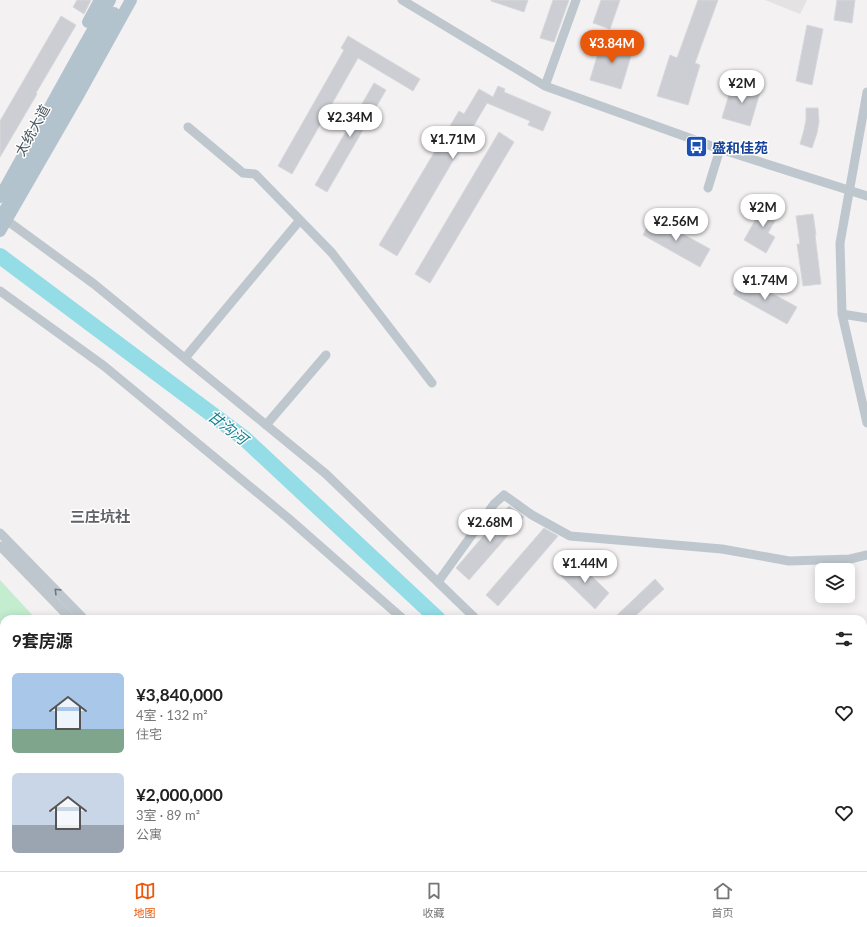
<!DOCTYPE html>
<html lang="zh">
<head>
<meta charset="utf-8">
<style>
	body { margin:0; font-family:Lato,"Noto Sans SC",sans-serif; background:#f2f2f2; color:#222; height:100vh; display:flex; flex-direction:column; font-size:15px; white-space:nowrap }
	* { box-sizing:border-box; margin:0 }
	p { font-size:13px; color:#767676 }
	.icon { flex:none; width:22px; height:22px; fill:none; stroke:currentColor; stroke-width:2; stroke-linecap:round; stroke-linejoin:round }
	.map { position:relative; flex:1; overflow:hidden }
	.panel { position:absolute; left:0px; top:615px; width:867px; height:256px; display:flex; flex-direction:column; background:#fff; border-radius:12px 12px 0 0; box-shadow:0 2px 10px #0003 }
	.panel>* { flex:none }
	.tools { position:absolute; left:815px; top:563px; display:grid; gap:8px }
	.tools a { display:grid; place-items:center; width:40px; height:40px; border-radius:6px; background:#fff; box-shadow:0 2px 10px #0003; font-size:20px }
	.price { position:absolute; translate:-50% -34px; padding:0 9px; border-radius:14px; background:#fff; color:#222; font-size:13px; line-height:26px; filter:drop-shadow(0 1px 2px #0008) }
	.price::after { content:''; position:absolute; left:50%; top:24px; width:12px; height:9px; margin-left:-6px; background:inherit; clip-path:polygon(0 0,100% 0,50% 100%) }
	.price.on { background:#ea580c; color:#fff }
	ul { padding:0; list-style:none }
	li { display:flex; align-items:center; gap:12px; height:100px; padding:0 12px }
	li span { display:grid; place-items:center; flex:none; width:112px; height:80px; border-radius:6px; color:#555 }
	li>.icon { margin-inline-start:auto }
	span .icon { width:48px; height:48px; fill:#fffc; stroke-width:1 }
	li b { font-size:17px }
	h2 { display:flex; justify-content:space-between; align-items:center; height:48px; padding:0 12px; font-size:17px }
	.menu { display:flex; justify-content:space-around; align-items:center; height:56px; border-top:1px solid #e0e0e0; background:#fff; font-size:11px; color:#767676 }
	.menu a { display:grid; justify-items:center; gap:2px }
	.menu .on { color:#ea580c }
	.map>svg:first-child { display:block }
	.education { fill:#e4e2e3 }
	.green { fill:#c4edd0 }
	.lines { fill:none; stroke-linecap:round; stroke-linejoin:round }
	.river { stroke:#94dde7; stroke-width:16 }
	.building { fill:#ccced3; stroke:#d6d8dc }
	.minor { stroke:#bec7cd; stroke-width:9 }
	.major { stroke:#b3c3ce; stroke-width:12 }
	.major-bridge { stroke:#b3c3ce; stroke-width:12 }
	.oneway { stroke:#6d787f }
	.labels { text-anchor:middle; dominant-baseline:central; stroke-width:3; stroke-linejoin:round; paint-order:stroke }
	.street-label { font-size:14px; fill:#4a565e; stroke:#fff }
	.transit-label { font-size:14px; font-weight:bold; fill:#164399; stroke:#fff; text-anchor:start }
	.water-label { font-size:15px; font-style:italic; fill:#15808f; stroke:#fff }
	.neighbourhood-label { font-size:15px; font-weight:bold; fill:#5e6266; stroke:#fff }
</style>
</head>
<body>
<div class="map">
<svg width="867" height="871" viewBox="0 0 867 871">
	<rect width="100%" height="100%" fill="#f3f1f2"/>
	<path class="education" d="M765 0H807L800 14Z"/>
	<path class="green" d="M0 580 36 619H4V867H244L247 871H0Z"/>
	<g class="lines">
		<path class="river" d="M0 256 245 439 438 619
			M644 867 647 871"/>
	</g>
	<path class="building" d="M77 0H91L84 14 73 7Z
		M491 0H528L524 12 491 1Z
		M553 0H569L554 42 540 38Z
		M601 0H620L610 29 593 23Z
		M698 0H718L695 63 700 65 688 105 657 96 670 55 677 58Z
		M837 0H855L852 23 834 20Z
		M61 16 76 25 36 93 37 94 0 157V121Z
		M807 25 823 29 812 85 796 81Z
		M348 36 420 79 413 91 358 58 292 174 278 166 344 50 341 48Z
		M602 40 633 49 621 89 590 80Z
		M733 81 761 89 750 126 722 118Z
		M374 83 386 90 327 192 315 185Z
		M498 86 505 89 504 92 551 112 543 131 528 125 530 121 487 103 397 256 379 245 459 111 464 114 479 89 493 97Z
		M806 108H818L819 122 817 133 812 148 800 144 804 130 806 120Z
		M499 132 514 142 430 283 415 274Z
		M766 201 781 210 768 233 775 237 766 253 744 240Z
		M813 214 816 235H815L821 284 803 286 797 244H800L796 216Z
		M652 217 710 249 700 267 643 235Z
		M742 277 797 307 787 324 733 294Z
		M509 506 524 517 469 580 456 568Z
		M544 528 558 536 498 606 486 595Z
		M575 560 609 593 595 609 561 576Z
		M655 579 664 589 632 619H613Z"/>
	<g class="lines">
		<path class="minor" d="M402 0 545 86 720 149 867 196
			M545 86 576 0
			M867 92 840 243 842 314 867 423
			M188 127 243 173 255 174 332 253 432 383
			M708 188 720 149
			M2 217 94 284 326 474 476 619
			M0 291 104 366 288 518 403 619
			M842 314 867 318
			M185 358 300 220
			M266 425 326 355
			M0 533 84 619
			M0 546 71 619
			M438 582 494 504 504 495 532 515 570 536 722 549 789 561 850 559 867 555
			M863 723 867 722
			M863 811 867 813
			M280 867 283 871
			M292 867 295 871
			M608 867 611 871
			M678 867 681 871"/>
		<path class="major" d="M88 22 100 0
			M90 56 114 13
			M0 197 81 51 110 0
			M0 231 79 94 131 0"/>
		<path class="major-bridge" d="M0 219 90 56"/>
	</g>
	<defs><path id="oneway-chevron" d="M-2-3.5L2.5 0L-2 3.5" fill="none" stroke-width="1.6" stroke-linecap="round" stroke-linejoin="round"/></defs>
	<use class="oneway" href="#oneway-chevron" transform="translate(57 591) rotate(-135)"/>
	<defs>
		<symbol id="bus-square" viewBox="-11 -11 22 22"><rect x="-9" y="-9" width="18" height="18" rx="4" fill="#1a4fb4" stroke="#fff"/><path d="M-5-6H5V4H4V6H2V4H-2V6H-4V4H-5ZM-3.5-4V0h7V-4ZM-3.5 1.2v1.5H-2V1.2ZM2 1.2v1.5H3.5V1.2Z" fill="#fff"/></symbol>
	</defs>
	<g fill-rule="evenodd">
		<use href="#bus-square" x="684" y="134" width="25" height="25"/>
	</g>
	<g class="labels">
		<g class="street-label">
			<text transform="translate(32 130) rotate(-61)">太统大道</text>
		</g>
		<g class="transit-label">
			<text x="712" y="147">盛和佳苑</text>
		</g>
		<g class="water-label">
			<text transform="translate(228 427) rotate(38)">甘沟河</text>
		</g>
		<g class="neighbourhood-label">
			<text x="100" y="516">三庄坑社</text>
		</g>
	</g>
</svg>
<div class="tools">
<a><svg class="icon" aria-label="layers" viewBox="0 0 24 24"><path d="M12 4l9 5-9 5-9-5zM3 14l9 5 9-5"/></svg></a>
</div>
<b class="price on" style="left:612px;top:64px">¥3.84M</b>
<b class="price" style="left:742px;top:104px">¥2M</b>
<b class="price" style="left:350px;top:138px">¥2.34M</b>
<b class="price" style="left:453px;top:160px">¥1.71M</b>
<b class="price" style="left:763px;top:228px">¥2M</b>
<b class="price" style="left:676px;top:242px">¥2.56M</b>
<b class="price" style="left:765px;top:301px">¥1.74M</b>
<b class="price" style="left:490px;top:543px">¥2.68M</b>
<b class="price" style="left:585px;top:584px">¥1.44M</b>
<section class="panel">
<h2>9套房源<svg class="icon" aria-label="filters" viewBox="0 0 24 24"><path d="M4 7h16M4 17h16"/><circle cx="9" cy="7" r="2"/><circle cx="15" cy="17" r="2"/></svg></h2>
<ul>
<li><span style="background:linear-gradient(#a9c7e8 70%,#7fa58c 0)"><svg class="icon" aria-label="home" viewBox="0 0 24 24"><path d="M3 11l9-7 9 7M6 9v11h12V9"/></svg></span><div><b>¥3,840,000</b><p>4室 · 132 m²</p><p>住宅</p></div><svg class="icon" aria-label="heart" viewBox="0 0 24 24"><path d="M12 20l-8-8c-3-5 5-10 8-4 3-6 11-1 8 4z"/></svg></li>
<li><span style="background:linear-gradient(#c9d6e8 65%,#9aa5b1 0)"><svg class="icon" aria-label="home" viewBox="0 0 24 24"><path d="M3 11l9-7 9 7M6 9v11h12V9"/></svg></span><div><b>¥2,000,000</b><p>3室 · 89 m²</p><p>公寓</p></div><svg class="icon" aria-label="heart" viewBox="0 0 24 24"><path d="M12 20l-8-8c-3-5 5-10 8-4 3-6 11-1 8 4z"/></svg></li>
</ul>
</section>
</div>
<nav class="menu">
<a class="on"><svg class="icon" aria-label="map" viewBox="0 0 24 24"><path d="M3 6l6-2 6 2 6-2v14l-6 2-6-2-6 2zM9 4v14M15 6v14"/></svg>地图</a>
<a><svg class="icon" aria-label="saved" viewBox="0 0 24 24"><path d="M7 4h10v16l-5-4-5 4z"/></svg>收藏</a>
<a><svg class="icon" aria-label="home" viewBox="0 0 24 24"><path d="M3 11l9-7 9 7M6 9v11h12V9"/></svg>首页</a>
</nav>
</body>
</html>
